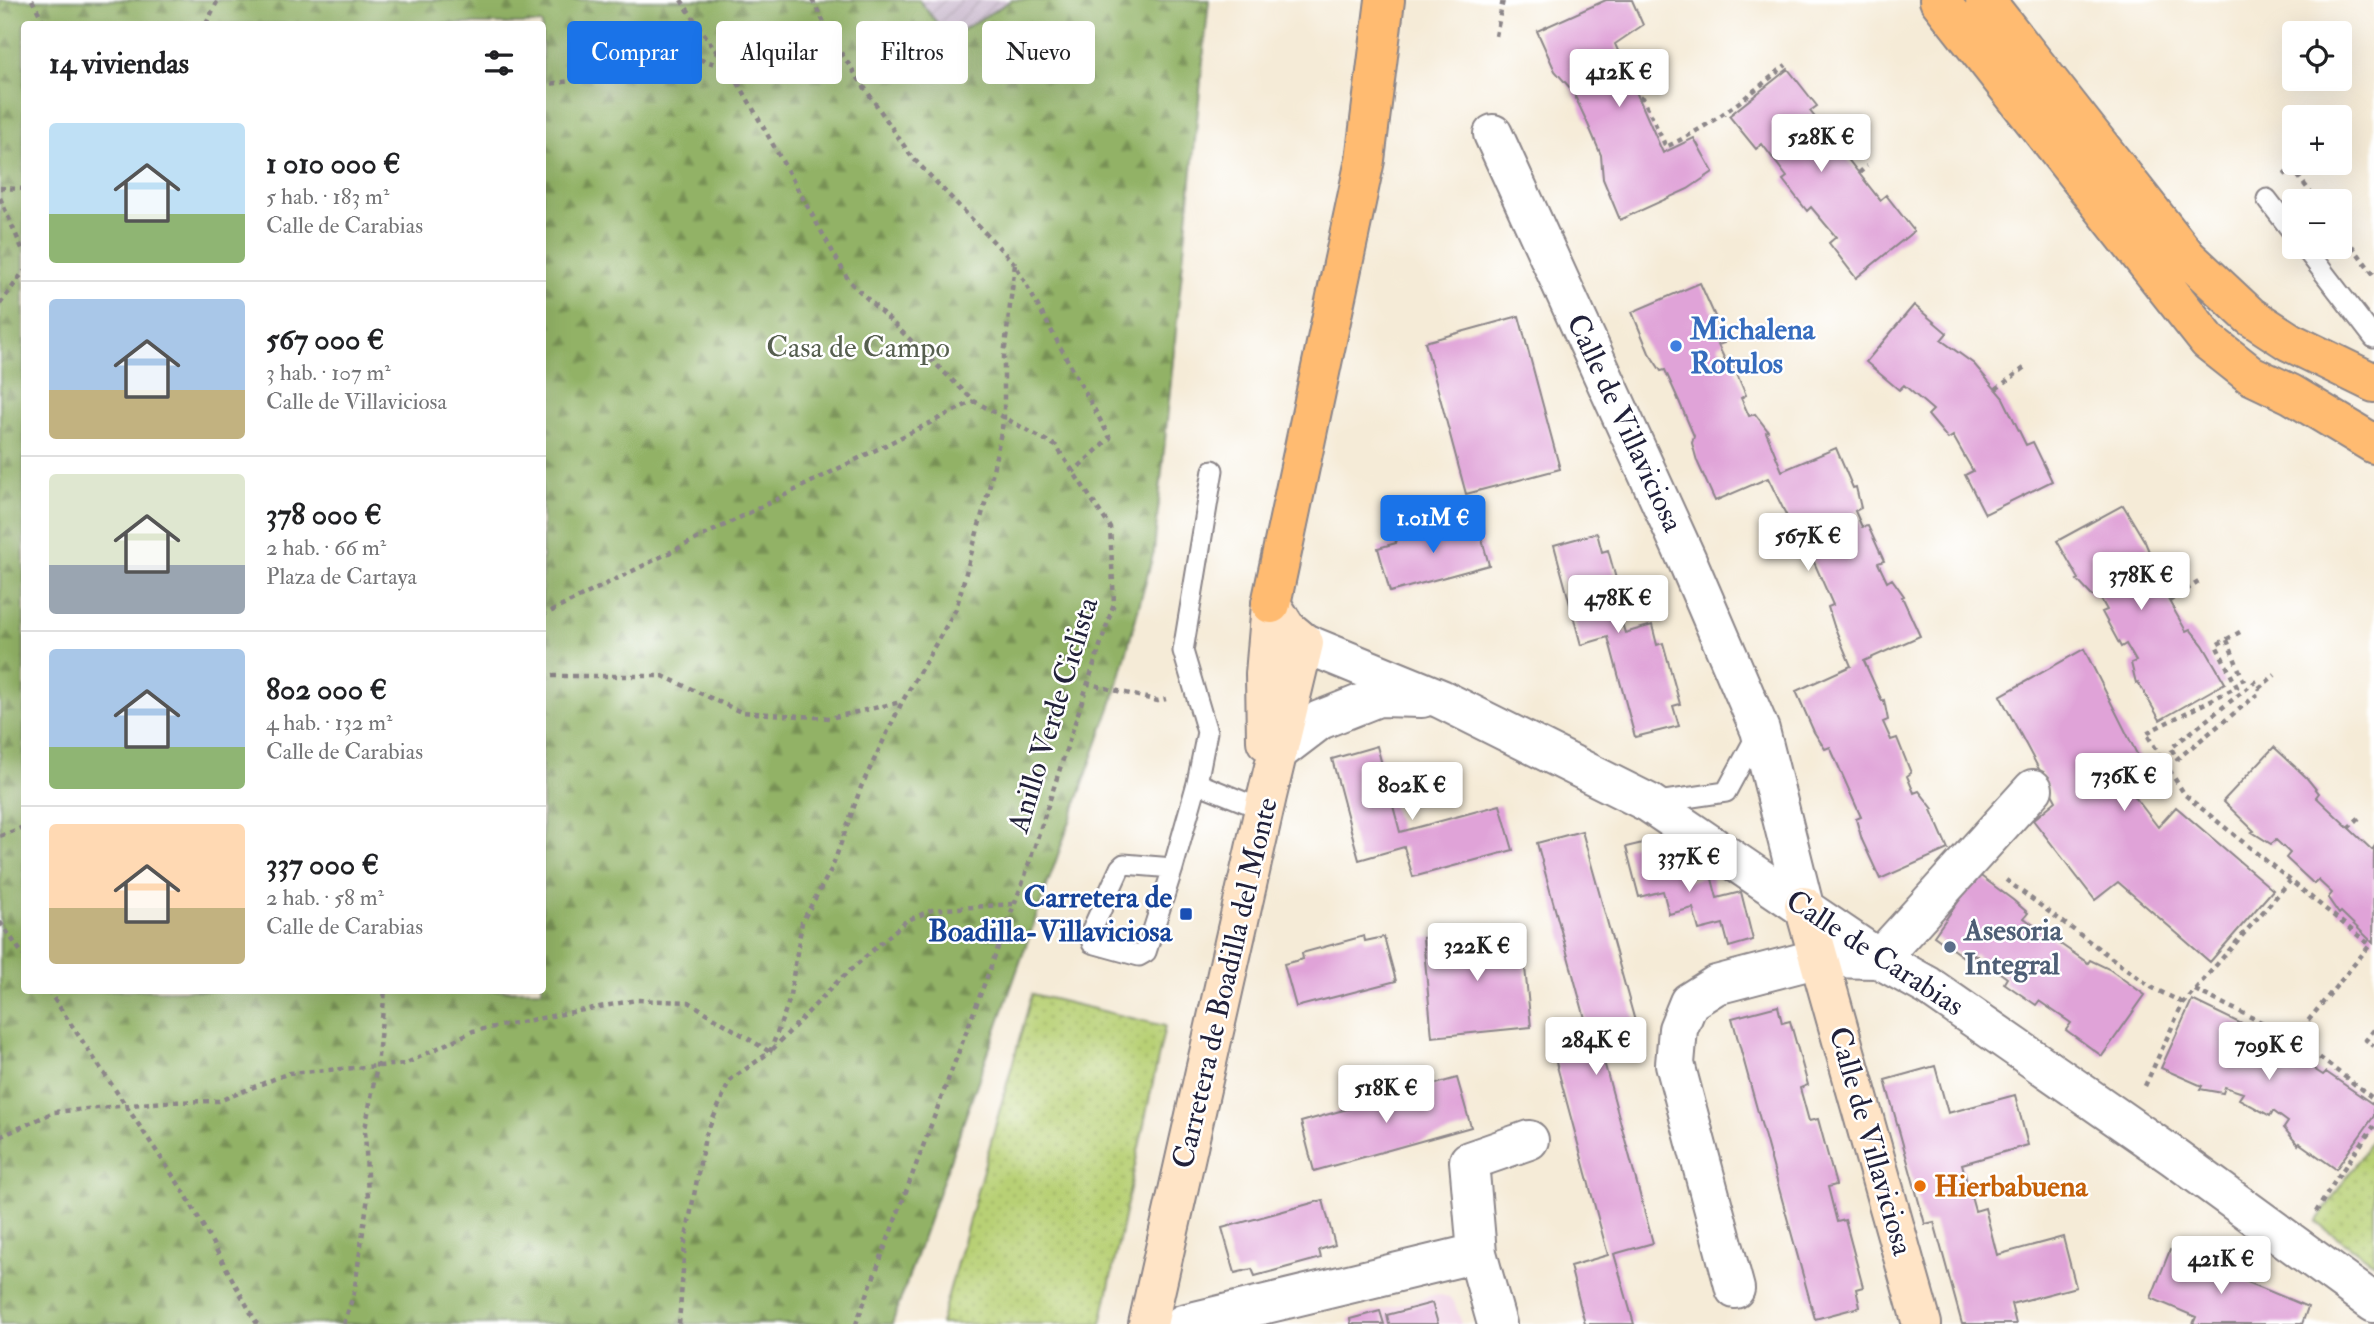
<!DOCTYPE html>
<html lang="es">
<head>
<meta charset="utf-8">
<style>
	body { margin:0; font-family:"IM FELL Double Pica",serif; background:#f6f6f6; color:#202124; height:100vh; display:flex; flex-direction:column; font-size:26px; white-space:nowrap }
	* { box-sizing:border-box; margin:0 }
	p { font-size:23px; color:#757577 }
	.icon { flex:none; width:38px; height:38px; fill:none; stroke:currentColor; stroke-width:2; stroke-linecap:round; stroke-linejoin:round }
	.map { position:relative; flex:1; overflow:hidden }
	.details { position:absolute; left:21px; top:21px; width:525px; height:973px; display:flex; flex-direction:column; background:#fff; border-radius:7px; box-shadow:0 7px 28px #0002 }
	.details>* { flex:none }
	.hud { position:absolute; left:567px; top:21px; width:665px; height:63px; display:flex; gap:14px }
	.tools { position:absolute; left:2282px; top:21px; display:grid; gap:14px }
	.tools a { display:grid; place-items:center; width:70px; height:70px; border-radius:7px; background:#fff; box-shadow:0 7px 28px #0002; font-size:35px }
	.price { position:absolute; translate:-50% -60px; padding:0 16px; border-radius:7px; background:#fff; color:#222; font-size:23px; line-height:46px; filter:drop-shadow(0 2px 4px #0008) }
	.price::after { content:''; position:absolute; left:50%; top:42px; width:21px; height:16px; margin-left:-10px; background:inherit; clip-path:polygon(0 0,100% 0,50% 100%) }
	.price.selected { background:#1a73e8; color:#fff }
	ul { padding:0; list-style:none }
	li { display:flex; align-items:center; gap:21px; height:175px; padding:0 28px }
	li+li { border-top:2px solid #e0e0e0 }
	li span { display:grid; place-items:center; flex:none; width:196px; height:140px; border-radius:7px; color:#555 }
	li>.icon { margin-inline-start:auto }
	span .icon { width:84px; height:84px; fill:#fffc; stroke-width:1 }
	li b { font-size:30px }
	h2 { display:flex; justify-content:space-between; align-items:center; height:84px; padding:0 28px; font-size:30px }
	.tag { padding:0 24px; border-radius:7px; background:#fff; box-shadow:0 7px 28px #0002; font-size:24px; line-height:63px }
	.tag.selected { background:#1a73e8; color:#fff }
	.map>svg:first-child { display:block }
	.built { fill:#f1d0e4 }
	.industrial { fill:url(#industrial-furrows) }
	.forest { fill:url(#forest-firs); stroke:#5a6a50; stroke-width:2; fill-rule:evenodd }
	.park { fill:url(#park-dots); stroke:#6d7958; stroke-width:2 }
	.building { fill:#e0a3d8 }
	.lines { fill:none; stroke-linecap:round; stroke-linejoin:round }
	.lane-casing { stroke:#8c8689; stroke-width:23 }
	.street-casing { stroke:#8c8689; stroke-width:42 }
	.secondary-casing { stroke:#8c8689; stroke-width:42 }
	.highway-casing { stroke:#8c8689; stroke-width:42 }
	.path { stroke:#8c8689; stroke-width:4.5; stroke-dasharray:5 5; stroke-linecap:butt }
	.lane { stroke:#fff; stroke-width:19 }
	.street { stroke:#fff; stroke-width:38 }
	.secondary { stroke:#ffe4c6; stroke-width:38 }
	.highway { stroke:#ffbb71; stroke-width:38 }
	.shop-dot { fill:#3f7fe0; stroke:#fff; stroke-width:2.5 }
	.transit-dot { fill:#1a4fb4; stroke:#fff; stroke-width:2.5 }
	.service-dot { fill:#5c6f8a; stroke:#fff; stroke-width:2.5 }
	.food-dot { fill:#e8710a; stroke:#fff; stroke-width:2.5 }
	.labels { text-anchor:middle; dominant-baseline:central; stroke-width:5; stroke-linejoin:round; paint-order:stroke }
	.shop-label { font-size:30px; font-weight:bold; fill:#366cbe; stroke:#fff; text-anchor:start }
	.park-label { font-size:30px; fill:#565f4f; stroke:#fff }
	.street-label { font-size:30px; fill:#22223b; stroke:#fff }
	.transit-label { font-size:30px; font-weight:bold; fill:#164399; stroke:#fff; text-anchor:end }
	.service-label { font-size:30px; font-weight:bold; fill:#4e5e75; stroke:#fff; text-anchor:start }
	.food-label { font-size:30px; font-weight:bold; fill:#c56008; stroke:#fff; text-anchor:start }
</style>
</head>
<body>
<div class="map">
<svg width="2374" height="1324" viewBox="0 0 2374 1324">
	<defs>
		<pattern id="industrial-furrows" width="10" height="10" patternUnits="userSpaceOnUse" patternTransform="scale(1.75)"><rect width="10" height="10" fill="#cebed1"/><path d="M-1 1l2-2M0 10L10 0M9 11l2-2" fill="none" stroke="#b1a3b4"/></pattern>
		<pattern id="forest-firs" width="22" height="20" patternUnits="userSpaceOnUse" patternTransform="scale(1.75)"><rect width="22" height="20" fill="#92b266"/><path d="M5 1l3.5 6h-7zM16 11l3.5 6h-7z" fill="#779055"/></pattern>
		<pattern id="park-dots" width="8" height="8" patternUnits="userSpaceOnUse" patternTransform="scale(1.75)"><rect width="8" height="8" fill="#b8d075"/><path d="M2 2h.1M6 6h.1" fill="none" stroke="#9eb266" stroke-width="1.8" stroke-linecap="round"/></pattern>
	</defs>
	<rect width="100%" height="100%" fill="#fff"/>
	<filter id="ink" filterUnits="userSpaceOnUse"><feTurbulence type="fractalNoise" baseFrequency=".0143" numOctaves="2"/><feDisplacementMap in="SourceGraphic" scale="14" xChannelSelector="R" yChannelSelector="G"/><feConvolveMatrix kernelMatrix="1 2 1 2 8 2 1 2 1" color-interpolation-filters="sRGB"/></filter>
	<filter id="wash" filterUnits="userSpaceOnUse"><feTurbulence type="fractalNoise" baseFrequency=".00686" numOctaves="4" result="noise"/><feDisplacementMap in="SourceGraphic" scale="28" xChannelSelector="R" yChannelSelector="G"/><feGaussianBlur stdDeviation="1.57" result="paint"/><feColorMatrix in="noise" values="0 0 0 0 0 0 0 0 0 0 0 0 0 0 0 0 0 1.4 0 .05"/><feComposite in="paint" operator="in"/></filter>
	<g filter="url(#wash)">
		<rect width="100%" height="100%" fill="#f5ebd7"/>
		<path class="built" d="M1437 1294 1448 1297 1454 1302 1462 1324H1349L1348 1319Z"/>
		<path class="industrial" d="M919 0H1012L949 39Z"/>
		<path class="forest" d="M0 0H919L949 38 1012 0H1209L1154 551 1116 691 892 1324H0ZM24 24H542V990H24Z"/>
		<path class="park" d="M1032 994 1165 1026 1101 1324H940Z
			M2374 1137V1263L2316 1222Z"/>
		<g id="blocks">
			<path class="building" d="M1606 0H1632L1643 25 1615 44 1663 153 1694 138 1713 172 1688 189 1620 220 1603 179 1601 155 1587 122 1572 90 1555 71 1537 31Z
				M1788 69 1817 106 1810 111 1880 200 1886 195 1914 231 1856 278 1829 243 1836 237 1811 207 1807 211 1783 180 1787 177 1762 144 1756 149 1729 116Z
				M1700 283 1718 323 1721 322 1724 343 1718 345 1726 362 1731 360 1746 395 1741 398 1749 416 1755 414 1768 431 1766 432 1782 471 1836 448 1853 488 1856 487 1861 508 1855 511 1862 527 1868 526 1884 561 1878 563 1887 582 1892 579 1904 596 1902 597 1920 636 1864 661 1882 701 1884 700 1888 720 1883 722 1891 740 1897 738 1911 773 1907 776 1914 793 1919 791 1933 809 1931 810 1948 849 1880 879 1862 840 1856 819 1861 817 1830 747 1825 749 1814 732 1796 691 1851 666 1834 626 1828 607 1833 605 1802 535 1797 537 1768 478 1715 501 1697 461 1692 443 1694 436 1679 401 1665 370 1661 371 1649 353 1632 312Z
				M1914 305 1947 333 1941 340 1974 364 2003 398 2026 445 2033 442 2052 481 1985 514 1965 475 1973 471 1953 436 1948 439 1928 415 1933 410 1904 385 1899 390 1866 362Z
				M1519 316 1560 469 1466 494 1425 342Z
				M2123 505 2145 542 2153 561 2148 564 2169 601 2186 631 2190 629 2203 645 2225 683 2160 720 2138 682 2136 683 2131 663 2136 661 2126 644 2121 647 2102 612 2107 610 2098 594 2092 596 2077 580 2079 579 2057 541Z
				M1456 521 1458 527 1477 521 1489 565 1390 592 1378 548 1396 543 1395 537Z
				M1597 533 1602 552 1608 550 1625 611 1619 613 1625 633 1652 625 1657 645 1663 643 1680 704 1673 706 1679 726 1635 737 1608 637 1581 645 1554 545Z
				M2084 649 2142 764 2119 776 2158 827 2176 807 2273 890 2210 962 2118 882 2095 900 2033 820 2056 801 2000 696Z
				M1377 746 1400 832 1500 805 1513 850 1413 877 1404 847 1359 860 1332 759Z
				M2274 747 2306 777 2319 793 2316 797 2372 850 2374 847 2373 943 2341 912 2339 914 2328 898 2332 893 2318 880 2314 884 2286 858 2290 853 2276 840 2271 844 2252 832 2254 831 2223 801Z
				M1582 831 1638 1032 1599 1043 1653 1243 1614 1254 1634 1324H1585L1570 1266 1608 1255 1554 1055 1592 1044 1537 843Z
				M1651 841 1657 865 1680 859 1687 881 1711 875 1717 898 1741 892 1753 940 1729 947 1723 924 1699 930 1693 908 1669 914 1663 891 1639 897 1626 847Z
				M1978 874 2013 900 2028 913 2024 918 2056 941 2088 963 2090 960 2109 969 2145 995 2102 1056 2066 1030 2071 1023 2039 1001 2036 1005 2004 983 2007 978 1974 954 1969 961 1934 936Z
				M1521 928 1531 1027 1432 1037 1423 938Z
				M1364 936 1365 941 1384 937 1396 981 1296 1007 1284 964 1303 959 1302 953Z
				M2192 1000 2252 1029 2250 1033 2292 1055 2323 1075 2326 1072 2374 1105V1116L2336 1169 2299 1143 2298 1145 2284 1128 2288 1122 2273 1111 2270 1116 2239 1099 2243 1093 2225 1087 2223 1093 2200 1089 2202 1086 2161 1068Z
				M1778 1006 1782 1023 1790 1021 1808 1085 1800 1088 1809 1121 1818 1119 1836 1185 1828 1187 1837 1222 1845 1220 1863 1287 1856 1289 1860 1307 1815 1319 1732 1018Z
				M1935 1066 1948 1113 2015 1095 2028 1145 1962 1164 1975 1211 1985 1208 1997 1255 2063 1237 2076 1287 2011 1304 2016 1324H1962L1934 1222 1925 1224 1885 1080Z
				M1457 1078 1471 1127 1314 1171 1301 1122Z
				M1323 1200 1335 1245 1319 1250 1321 1258 1255 1276 1252 1269 1235 1273 1222 1228Z
				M2170 1250 2308 1307 2302 1324H2193L2196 1317 2151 1298Z
				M1432 1303 1438 1324H1389L1387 1315Z
				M1380 1311 1384 1324H1351L1350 1319Z"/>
		</g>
	</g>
	<g filter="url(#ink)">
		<use href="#blocks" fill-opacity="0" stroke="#8c8689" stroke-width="2"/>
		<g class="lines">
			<defs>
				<path id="lane" d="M2267 199 2294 234
					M2304 247 2374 338
					M1213 470 1183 651 1207 732 1197 783 1264 810
					M1651 803 1726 792 1759 731
					M1173 868 1124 864 1120 868 1090 934 1092 943 1139 956 1146 952 1173 868 1197 783"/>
				<path id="street" d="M1493 134 1687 560 1760 730 1804 906
					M1304 643 1441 699 1649 803 1879 959 1928 986 2174 1157 2374 1303
					M1278 752 1320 720 1378 697 1422 698
					M1477 1253 1469 1161 1529 1140
					M1735 1289 1675 1064 1678 1029 1689 1002 1716 985 1819 958 1879 959 2033 789
					M1183 1324 1477 1253 1497 1324"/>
				<path id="secondary" d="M1266 741 1265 674 1271 604
					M1804 906 1922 1324
					M1148 1324 1267 796 1304 643 1286 628 1271 604"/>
				<path id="highway" d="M1939 0 2208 341 2251 375 2291 394 2374 444
					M1985 0 2187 257 2250 316 2290 342 2374 383
					M1271 604 1365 160 1385 0"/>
			</defs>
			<use href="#lane" class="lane-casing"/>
			<use href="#street" class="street-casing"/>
			<use href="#secondary" class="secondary-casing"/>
			<use href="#highway" class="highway-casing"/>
			<path class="path" d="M32 0 45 24
				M681 0 742 89 849 281 974 401 1056 446 1110 527 1114 603 1025 876 856 1324
				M812 0 839 50 911 156 1015 264 1110 438 1073 472
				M206 24 218 0
				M1496 36 1503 0
				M542 85 648 70 698 59 726 67
				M1640 98H1643L1666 147C1711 126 1748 96 1786 65
				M1859 173 1867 166
				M2284 175 2292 168 2317 201
				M0 188 24 189
				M0 198 24 253
				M2340 230 2374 275
				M0 304 24 271
				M1996 389 2027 366
				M2169 601 2200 581
				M542 616 974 401
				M2240 632 2216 645 2237 687 2146 733 2185 795 2370 945 2294 1038 2374 1099
				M2227 640 2244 682
				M542 676H663L741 712 830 718 901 702
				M1086 683 1158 701 1166 699
				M2258 694 2177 759 2171 748 2255 682 2259 688 2275 675
				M2348 828 2359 818
				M0 836 24 827
				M2006 880 2151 987 2183 1003
				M0 922 24 956
				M48 990 186 1195 257 1324
				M2195 990 2294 1038
				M2374 1030 2366 1040 2374 1046
				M2145 1086 2183 1003 2290 881
				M0 1137 54 1112 164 1102 219 1101 289 1073 405 1064 473 1031 636 1000 689 1002 770 1052 839 980 906 921 932 910 1013 904
				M2316 1212 2337 1178 2374 1126
				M344 1324 354 1293 368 1197 365 1129 377 1066 385 990
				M679 1324 685 1243 705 1137 730 1080 770 1052 789 1001 802 922 832 868 861 787 902 702 956 609 989 489 1004 418V356L1015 264"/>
			<use href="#lane" class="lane"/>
			<use href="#street" class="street"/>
			<use href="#secondary" class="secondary"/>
			<use href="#highway" class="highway"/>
		</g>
	</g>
	<circle class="shop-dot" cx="1676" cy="346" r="7"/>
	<rect class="transit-dot" x="1179" y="907" width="14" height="14" rx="3.5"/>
	<circle class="service-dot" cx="1950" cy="947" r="7"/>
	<circle class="food-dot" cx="1920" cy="1186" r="7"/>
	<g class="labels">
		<g class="shop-label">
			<text x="1690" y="329">Michalena<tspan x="1690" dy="34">Rotulos</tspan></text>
		</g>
		<g class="park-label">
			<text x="858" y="347">Casa de Campo</text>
		</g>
		<g class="street-label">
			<text transform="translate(1625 423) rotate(65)">Calle de Villaviciosa</text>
			<text transform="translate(1053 715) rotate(-73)">Anillo Verde Ciclista</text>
			<text transform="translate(1875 953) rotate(33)">Calle de Carabias</text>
			<text transform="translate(1225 983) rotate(-77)">Carretera de Boadilla del Monte</text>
			<text transform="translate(1871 1141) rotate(74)">Calle de Villaviciosa</text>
		</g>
		<g class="transit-label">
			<text x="1172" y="897">Carretera de<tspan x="1172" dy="34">Boadilla-Villaviciosa</tspan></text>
		</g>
		<g class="service-label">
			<text x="1964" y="930">Asesoria<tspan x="1964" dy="34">Integral</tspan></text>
		</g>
		<g class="food-label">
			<text x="1934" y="1186">Hierbabuena</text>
		</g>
	</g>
</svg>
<div class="tools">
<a><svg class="icon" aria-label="locate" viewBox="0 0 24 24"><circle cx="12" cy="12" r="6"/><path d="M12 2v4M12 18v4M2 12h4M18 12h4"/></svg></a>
<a>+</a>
<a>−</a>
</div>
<b class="price" style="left:1619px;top:109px">412K €</b>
<b class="price" style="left:1821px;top:174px">528K €</b>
<b class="price selected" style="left:1433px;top:555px">1.01M €</b>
<b class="price" style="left:1808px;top:573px">567K €</b>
<b class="price" style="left:2141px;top:612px">378K €</b>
<b class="price" style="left:1618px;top:635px">478K €</b>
<b class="price" style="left:2124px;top:813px">736K €</b>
<b class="price" style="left:1412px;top:822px">802K €</b>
<b class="price" style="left:1689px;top:894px">337K €</b>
<b class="price" style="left:1477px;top:983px">322K €</b>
<b class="price" style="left:1596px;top:1077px">284K €</b>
<b class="price" style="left:2269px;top:1082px">709K €</b>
<b class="price" style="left:1386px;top:1125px">518K €</b>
<b class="price" style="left:2221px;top:1296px">421K €</b>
<div class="hud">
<a class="tag selected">Comprar</a>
<a class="tag">Alquilar</a>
<a class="tag">Filtros</a>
<a class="tag">Nuevo</a>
</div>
<section class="details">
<h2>14 viviendas<svg class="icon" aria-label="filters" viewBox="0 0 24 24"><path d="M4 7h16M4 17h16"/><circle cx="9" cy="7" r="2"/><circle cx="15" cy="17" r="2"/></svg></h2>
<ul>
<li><span style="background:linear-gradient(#bfe0f5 65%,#8fb573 0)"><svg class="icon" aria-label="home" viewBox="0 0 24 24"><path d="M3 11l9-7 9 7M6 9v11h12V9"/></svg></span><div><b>1 010 000 €</b><p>5 hab. · 183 m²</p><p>Calle de Carabias</p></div></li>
<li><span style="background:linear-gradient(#a9c7e8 65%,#c2b280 0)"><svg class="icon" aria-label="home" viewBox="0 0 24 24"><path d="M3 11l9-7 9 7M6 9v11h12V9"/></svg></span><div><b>567 000 €</b><p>3 hab. · 107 m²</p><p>Calle de Villaviciosa</p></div></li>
<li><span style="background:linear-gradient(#dfe7d0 65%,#9aa5b1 0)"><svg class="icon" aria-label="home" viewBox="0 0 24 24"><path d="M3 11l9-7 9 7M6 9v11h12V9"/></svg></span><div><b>378 000 €</b><p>2 hab. · 66 m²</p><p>Plaza de Cartaya</p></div></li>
<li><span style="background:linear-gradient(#a9c7e8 70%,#8fb573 0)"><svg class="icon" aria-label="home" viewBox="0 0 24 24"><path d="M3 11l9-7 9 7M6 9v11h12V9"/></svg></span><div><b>802 000 €</b><p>4 hab. · 132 m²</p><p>Calle de Carabias</p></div></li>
<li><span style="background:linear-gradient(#ffd9b3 60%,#c2b280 0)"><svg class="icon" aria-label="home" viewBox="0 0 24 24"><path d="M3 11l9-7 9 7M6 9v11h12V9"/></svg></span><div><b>337 000 €</b><p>2 hab. · 58 m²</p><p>Calle de Carabias</p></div></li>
</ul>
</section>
</div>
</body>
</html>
